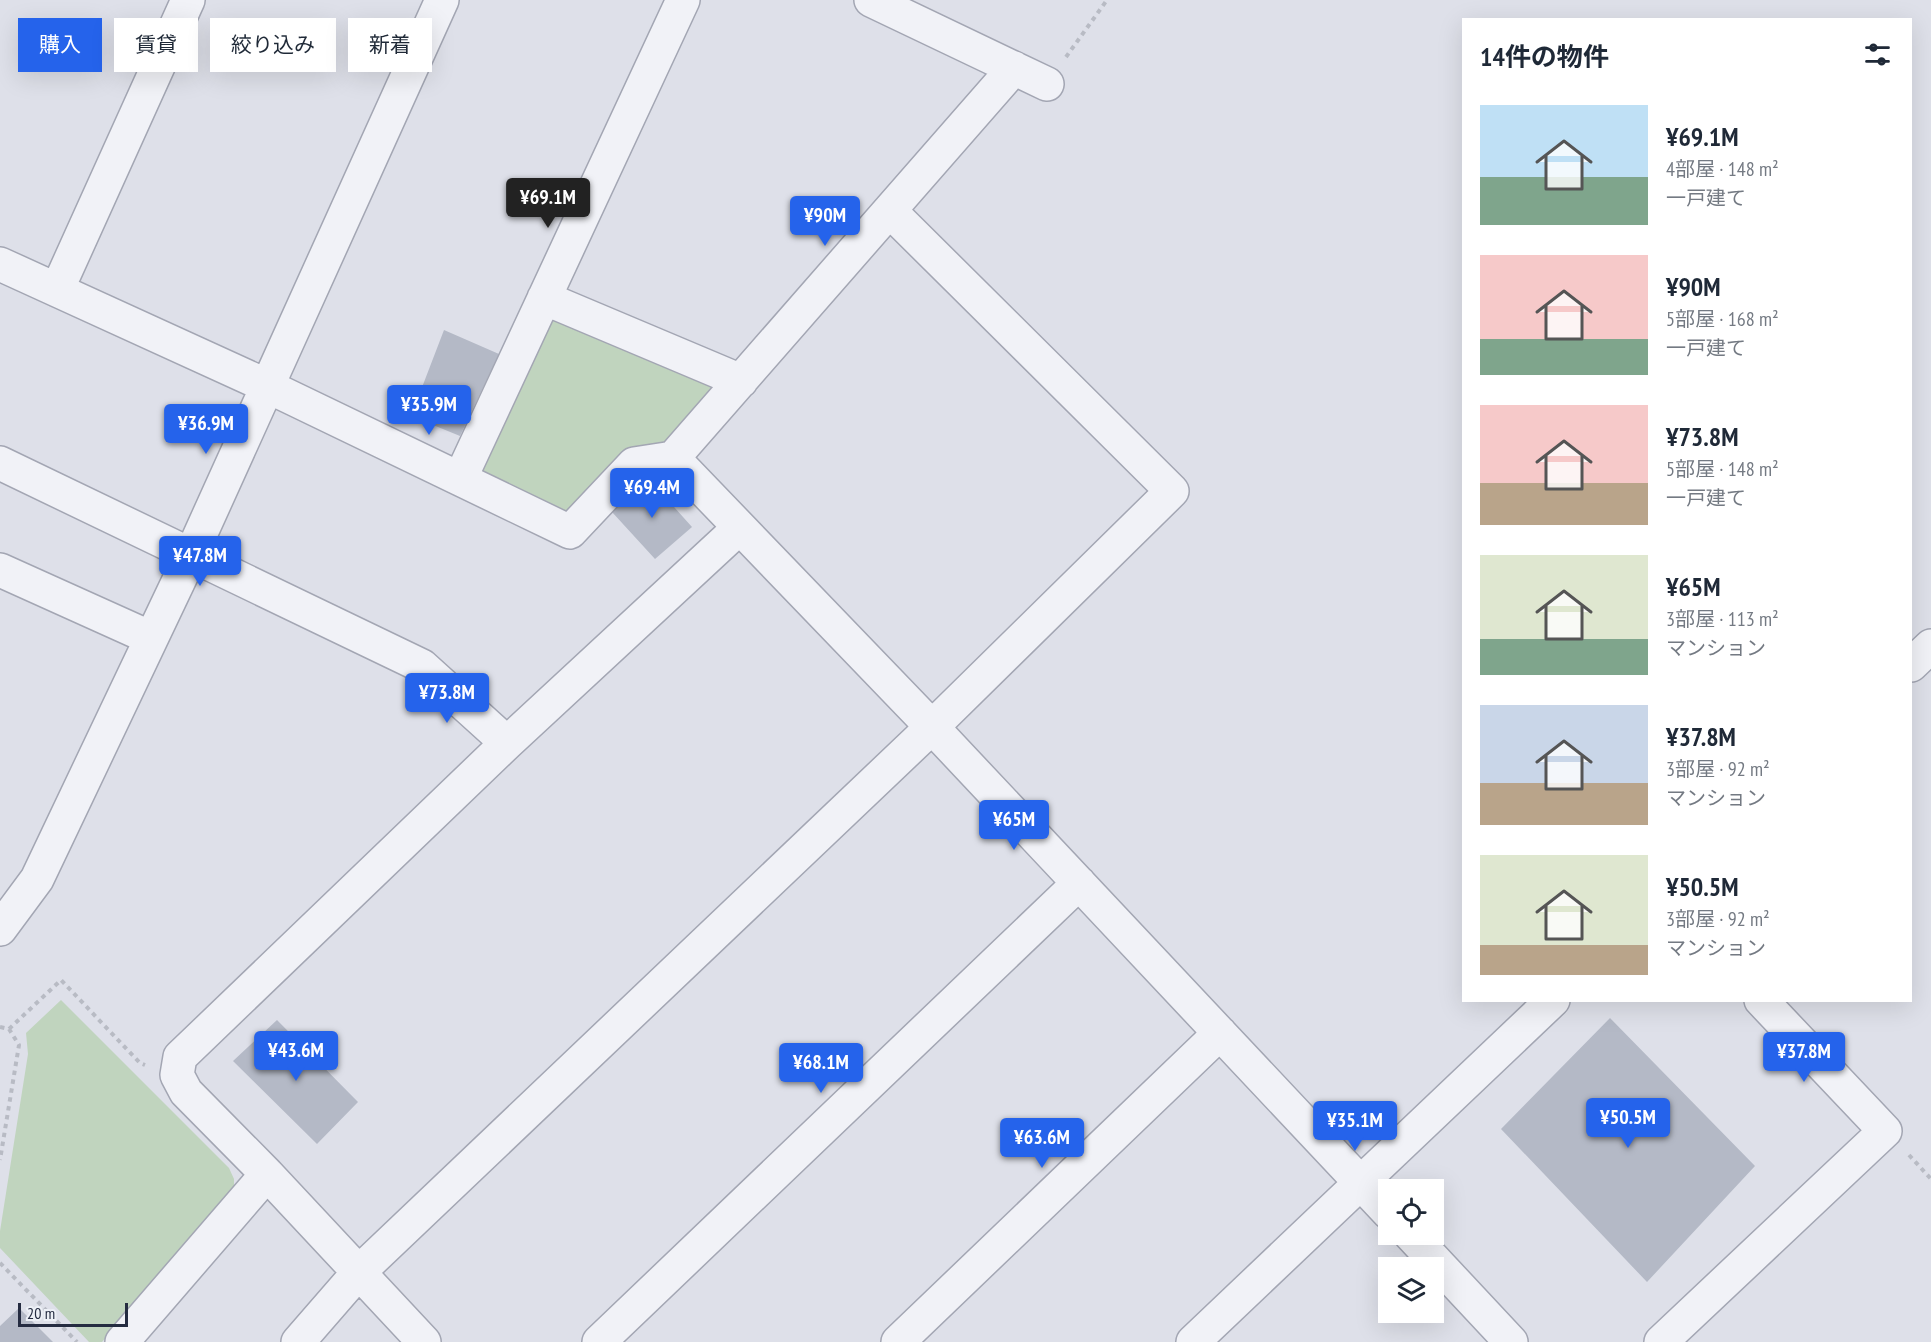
<!DOCTYPE html>
<html lang="ja">
<head>
<meta charset="utf-8">
<style>
	body { margin:0; font-family:"PT Sans Narrow","Noto Sans JP",sans-serif; background:#f2f2f3; color:#1f2937; height:100vh; display:flex; flex-direction:column; font-size:22px; white-space:nowrap }
	* { box-sizing:border-box; margin:0 }
	p { font-size:20px; color:#747a83 }
	.icon { flex:none; width:33px; height:33px; fill:none; stroke:currentColor; stroke-width:2; stroke-linecap:round; stroke-linejoin:round }
	.map { position:relative; flex:1; overflow:hidden }
	.sheet { position:absolute; left:1462px; top:18px; width:450px; height:984px; display:flex; flex-direction:column; background:#fff; border-radius:0px; box-shadow:0 6px 24px #0002 }
	.sheet>* { flex:none }
	.hud { position:absolute; left:18px; top:18px; width:570px; height:54px; display:flex; gap:12px }
	.fabs { position:absolute; left:1378px; top:1179px; display:grid; gap:12px }
	.fabs a { display:grid; place-items:center; width:66px; height:66px; border-radius:0px; background:#fff; box-shadow:0 6px 24px #0002; font-size:30px }
	.scale { position:absolute; left:18px; bottom:15px; width:110px; box-sizing:border-box; padding-left:6px; border:3px solid #252c41; border-top:0; font-size:16px; line-height:21px; white-space:nowrap; color:#252c41; -webkit-text-stroke:4px #edf0f6; paint-order:stroke }
	.price { position:absolute; translate:-50% -51px; padding:0 14px; border-radius:6px; background:#2563eb; color:#fff; font-size:20px; line-height:39px; filter:drop-shadow(0 2px 3px #0008) }
	.price::after { content:''; position:absolute; left:50%; top:36px; width:18px; height:14px; margin-left:-9px; background:inherit; clip-path:polygon(0 0,100% 0,50% 100%) }
	.price.current { background:#222; color:#fff }
	ul { padding:0; list-style:none }
	li { display:flex; align-items:center; gap:18px; height:150px; padding:0 18px }
	li span { display:grid; place-items:center; flex:none; width:168px; height:120px; border-radius:0px; color:#555 }
	li>.icon { margin-inline-start:auto }
	span .icon { width:72px; height:72px; fill:#fffc; stroke-width:1 }
	li b { font-size:26px }
	h2 { display:flex; justify-content:space-between; align-items:center; height:72px; padding:0 18px; font-size:26px }
	.pill { padding:0 21px; border-radius:0px; background:#fff; box-shadow:0 6px 24px #0002; font-size:21px; line-height:54px }
	.pill.current { background:#2563eb; color:#fff }
	.map>svg:first-child { display:block }
	.green { fill:#c0d4be }
	.building { fill:#b4b9c6 }
	.lines { fill:none; stroke-linecap:round; stroke-linejoin:round }
	.minor-casing { stroke:#a3a6b3; stroke-width:36 }
	.path { stroke:#b8bbc4; stroke-width:4; stroke-dasharray:4.5 4.5; stroke-linecap:butt }
	.minor { stroke:#f1f2f7; stroke-width:33 }
</style>
</head>
<body>
<div class="map">
<svg width="1931" height="1342" viewBox="0 0 1931 1342">
	<rect width="100%" height="100%" fill="#dee0e9"/>
	<path class="green" d="M544 298 741 381 673 458 625 461 570 532 460 479Z
		M61 1000 229 1168 234 1179V1191L102 1342H89L0 1248V1231L28 1054 26 1033Z"/>
	<path class="building" d="M444 330 499 354 460 436 411 416Z
		M648 478 692 527 655 559 612 512Z
		M1610 1018 1755 1166 1647 1282 1501 1129Z
		M277 1020 358 1102 317 1144 233 1061Z
		M19 1308 53 1342H0V1326Z"/>
	<g class="lines">
		<defs>
			<path id="minor" d="M871 0 1047 84
				M0 264 265 385 570 532 634 464 673 458 1014 68
				M57 290 188 0
				M544 298 741 381
				M673 458 932 727 1389 1213
				M0 463 422 666 507 743
				M460 479 683 0
				M0 570 151 638
				M1911 665 1931 646
				M0 929 37 879 191 555 442 0
				M1410 1234 1511 1342
				M122 1342 267 1174
				M298 1342 358 1273 932 727 1172 491 890 211
				M424 1342 267 1174 186 1092 177 1075 180 1057 507 743 738 529
				M599 1342 1079 883
				M898 1342 1220 1033
				M1193 1342 1553 1000
				M1661 1342 1885 1131 1761 1000"/>
		</defs>
		<use href="#minor" class="minor-casing"/>
		<path class="path" d="M1066 57 1107 0
			M0 1027 9 1029 19 1045 0 1160
			M9 1029 61 980 140 1063 145 1065
			M1909 1155 1931 1179
			M0 1263 77 1342"/>
		<use href="#minor" class="minor"/>
	</g>
</svg>
<div class="fabs">
<a><svg class="icon" aria-label="locate" viewBox="0 0 24 24"><circle cx="12" cy="12" r="6"/><path d="M12 2v4M12 18v4M2 12h4M18 12h4"/></svg></a>
<a><svg class="icon" aria-label="layers" viewBox="0 0 24 24"><path d="M12 4l9 5-9 5-9-5zM3 14l9 5 9-5"/></svg></a>
</div>
<div class="scale">20 m</div>
<b class="price current" style="left:548px;top:229px">¥69.1M</b>
<b class="price" style="left:825px;top:247px">¥90M</b>
<b class="price" style="left:429px;top:436px">¥35.9M</b>
<b class="price" style="left:206px;top:455px">¥36.9M</b>
<b class="price" style="left:652px;top:519px">¥69.4M</b>
<b class="price" style="left:200px;top:587px">¥47.8M</b>
<b class="price" style="left:447px;top:724px">¥73.8M</b>
<b class="price" style="left:1014px;top:851px">¥65M</b>
<b class="price" style="left:296px;top:1082px">¥43.6M</b>
<b class="price" style="left:1804px;top:1083px">¥37.8M</b>
<b class="price" style="left:821px;top:1094px">¥68.1M</b>
<b class="price" style="left:1628px;top:1149px">¥50.5M</b>
<b class="price" style="left:1355px;top:1152px">¥35.1M</b>
<b class="price" style="left:1042px;top:1169px">¥63.6M</b>
<div class="hud">
<a class="pill current">購入</a>
<a class="pill">賃貸</a>
<a class="pill">絞り込み</a>
<a class="pill">新着</a>
</div>
<section class="sheet">
<h2>14件の物件<svg class="icon" aria-label="filters" viewBox="0 0 24 24"><path d="M4 7h16M4 17h16"/><circle cx="9" cy="7" r="2"/><circle cx="15" cy="17" r="2"/></svg></h2>
<ul>
<li><span style="background:linear-gradient(#bfe0f5 60%,#7fa58c 0)"><svg class="icon" aria-label="home" viewBox="0 0 24 24"><path d="M3 11l9-7 9 7M6 9v11h12V9"/></svg></span><div><b>¥69.1M</b><p>4部屋 · 148 m²</p><p>一戸建て</p></div></li>
<li><span style="background:linear-gradient(#f6c9c9 70%,#7fa58c 0)"><svg class="icon" aria-label="home" viewBox="0 0 24 24"><path d="M3 11l9-7 9 7M6 9v11h12V9"/></svg></span><div><b>¥90M</b><p>5部屋 · 168 m²</p><p>一戸建て</p></div></li>
<li><span style="background:linear-gradient(#f6c9c9 65%,#b9a48a 0)"><svg class="icon" aria-label="home" viewBox="0 0 24 24"><path d="M3 11l9-7 9 7M6 9v11h12V9"/></svg></span><div><b>¥73.8M</b><p>5部屋 · 148 m²</p><p>一戸建て</p></div></li>
<li><span style="background:linear-gradient(#dfe7d0 70%,#7fa58c 0)"><svg class="icon" aria-label="home" viewBox="0 0 24 24"><path d="M3 11l9-7 9 7M6 9v11h12V9"/></svg></span><div><b>¥65M</b><p>3部屋 · 113 m²</p><p>マンション</p></div></li>
<li><span style="background:linear-gradient(#c9d6e8 65%,#b9a48a 0)"><svg class="icon" aria-label="home" viewBox="0 0 24 24"><path d="M3 11l9-7 9 7M6 9v11h12V9"/></svg></span><div><b>¥37.8M</b><p>3部屋 · 92 m²</p><p>マンション</p></div></li>
<li><span style="background:linear-gradient(#dfe7d0 75%,#b9a48a 0)"><svg class="icon" aria-label="home" viewBox="0 0 24 24"><path d="M3 11l9-7 9 7M6 9v11h12V9"/></svg></span><div><b>¥50.5M</b><p>3部屋 · 92 m²</p><p>マンション</p></div></li>
</ul>
</section>
</div>
</body>
</html>
